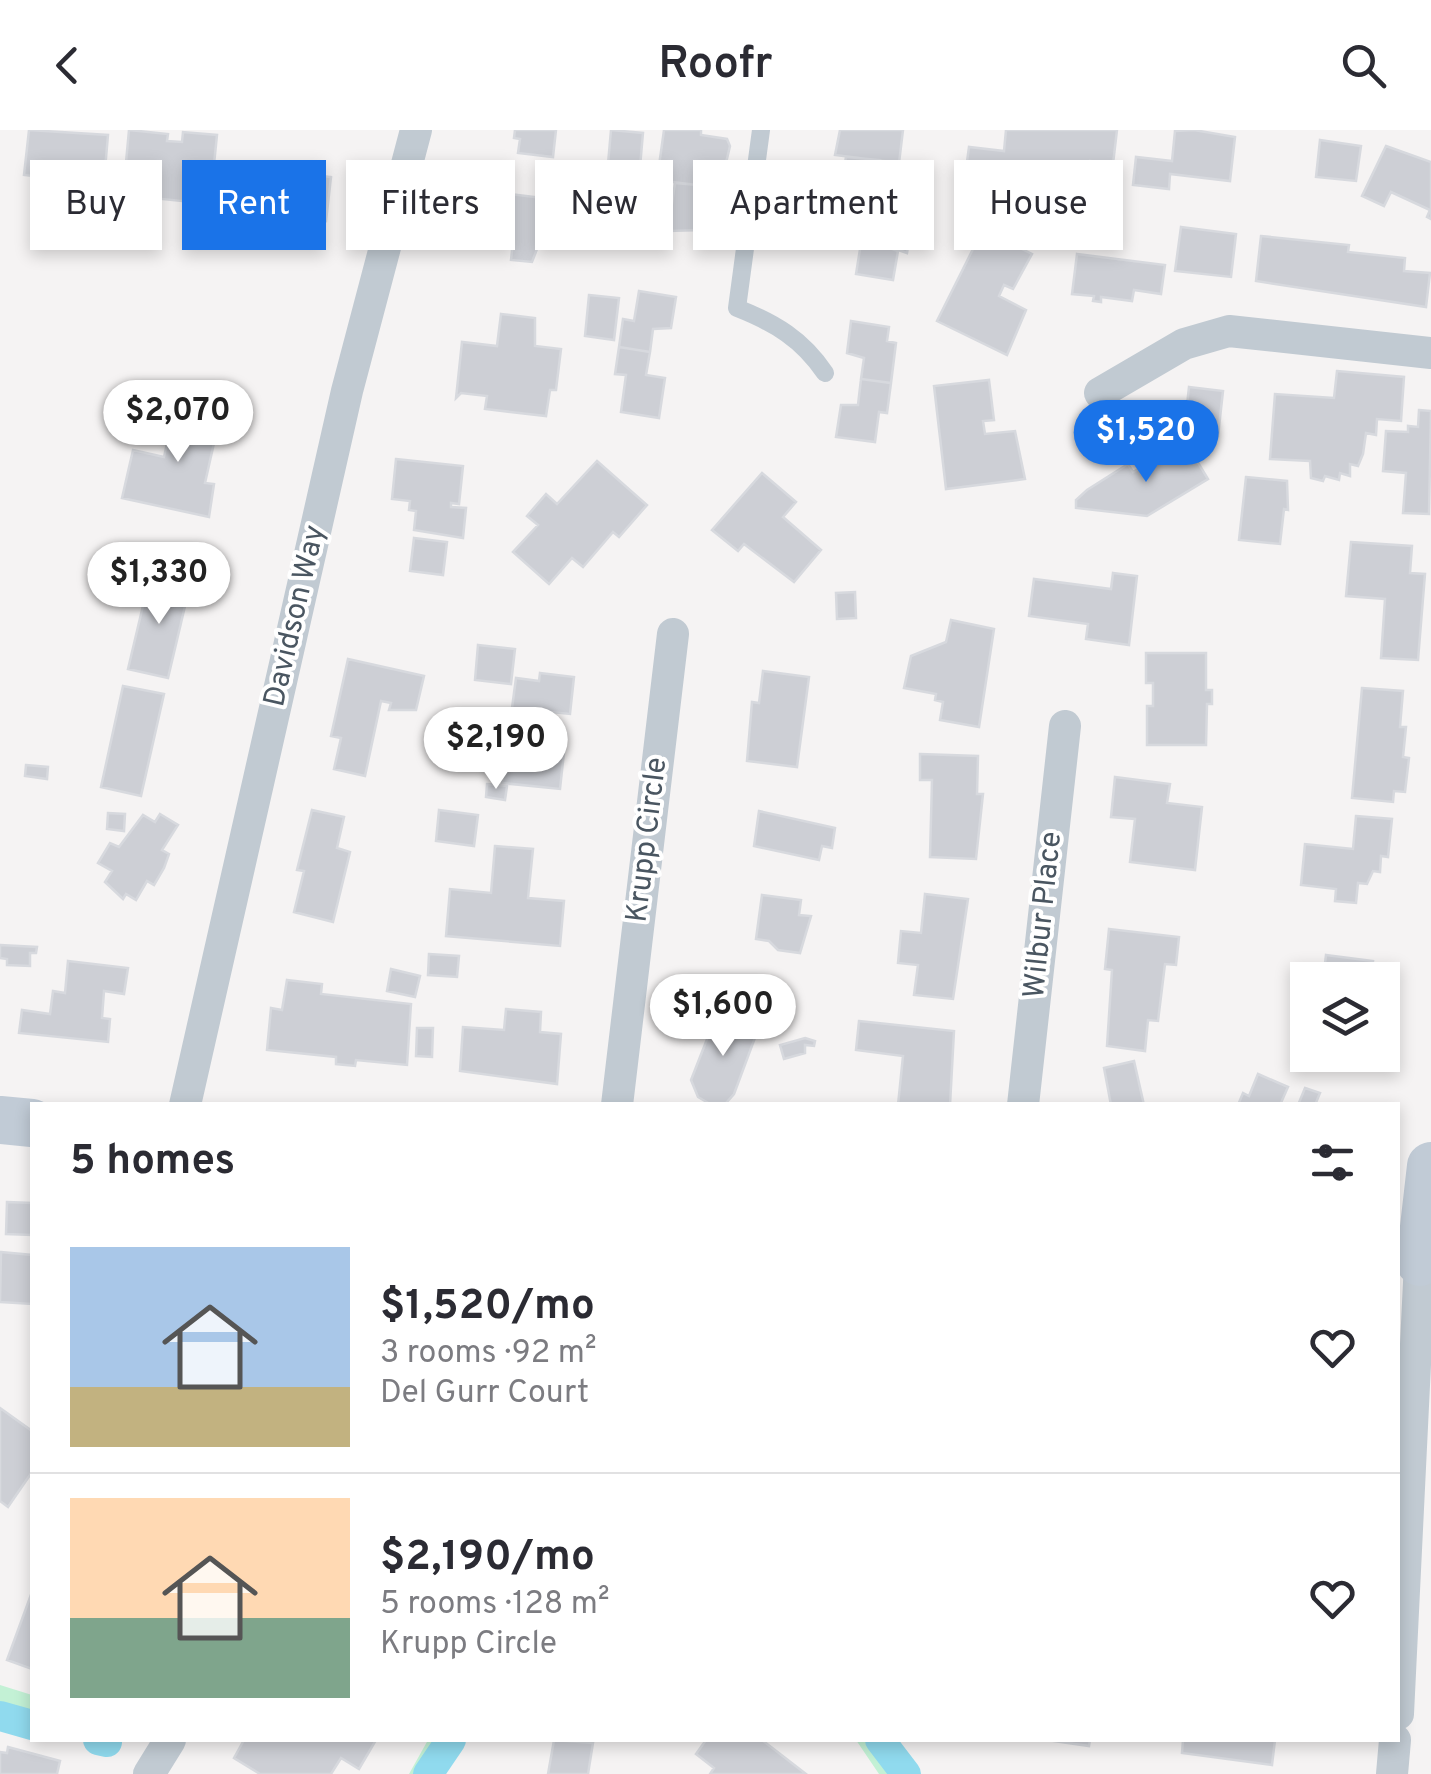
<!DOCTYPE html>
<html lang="en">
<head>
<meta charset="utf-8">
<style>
	body { margin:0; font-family:Overpass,sans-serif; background:#f7f7f7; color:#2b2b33; height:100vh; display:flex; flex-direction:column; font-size:38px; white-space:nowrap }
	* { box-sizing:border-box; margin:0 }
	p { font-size:32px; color:#7c7c81 }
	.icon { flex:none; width:55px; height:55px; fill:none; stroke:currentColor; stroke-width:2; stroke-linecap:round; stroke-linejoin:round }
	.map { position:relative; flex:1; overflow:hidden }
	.drawer { position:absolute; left:30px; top:972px; width:1370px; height:640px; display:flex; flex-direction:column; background:#fff; border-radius:0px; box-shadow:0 5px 15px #0003 }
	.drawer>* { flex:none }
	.top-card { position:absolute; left:30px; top:30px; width:1372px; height:90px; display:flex; gap:20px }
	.buttons { position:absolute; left:1290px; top:832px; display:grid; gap:20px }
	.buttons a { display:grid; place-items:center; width:110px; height:110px; border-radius:0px; background:#fff; box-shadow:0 5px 15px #0003; font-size:50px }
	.price { position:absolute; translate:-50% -85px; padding:0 22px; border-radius:35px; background:#fff; color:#222; font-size:32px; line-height:65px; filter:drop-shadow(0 2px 5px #0008) }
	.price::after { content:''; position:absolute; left:50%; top:60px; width:30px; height:22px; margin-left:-15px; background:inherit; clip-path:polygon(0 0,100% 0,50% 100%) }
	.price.on { background:#1a73e8; color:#fff }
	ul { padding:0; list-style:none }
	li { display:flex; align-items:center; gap:30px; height:250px; padding:0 40px }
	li+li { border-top:2px solid #e1e1e2 }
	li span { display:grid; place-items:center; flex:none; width:280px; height:200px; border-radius:0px; color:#555 }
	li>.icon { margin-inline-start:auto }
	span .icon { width:120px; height:120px; fill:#fffc; stroke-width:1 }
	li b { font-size:42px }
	h2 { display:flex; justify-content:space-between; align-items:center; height:120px; padding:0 40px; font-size:42px }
	.pill { padding:0 35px; border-radius:0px; background:#fff; box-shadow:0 5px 15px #0003; font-size:35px; line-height:90px }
	.pill.on { background:#1a73e8; color:#fff }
	header { display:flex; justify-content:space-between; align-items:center; height:130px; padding:0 40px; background:#fff; font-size:45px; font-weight:600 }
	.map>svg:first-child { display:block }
	.green { fill:#c3f1d5 }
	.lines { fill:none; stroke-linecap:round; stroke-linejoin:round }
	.canal { stroke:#90daee; stroke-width:30 }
	.building { fill:#cdcfd5; stroke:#d7d9de; stroke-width:2.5 }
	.lane { stroke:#c1cad2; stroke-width:18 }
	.street { stroke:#c1cad2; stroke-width:32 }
	.secondary { stroke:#c1cbd6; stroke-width:48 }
	.labels { text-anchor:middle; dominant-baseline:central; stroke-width:8; stroke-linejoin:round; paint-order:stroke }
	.street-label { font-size:30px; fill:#4a5661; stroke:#fff }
</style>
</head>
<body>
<header><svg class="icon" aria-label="back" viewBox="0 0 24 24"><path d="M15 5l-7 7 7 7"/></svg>Roofr<svg class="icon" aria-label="search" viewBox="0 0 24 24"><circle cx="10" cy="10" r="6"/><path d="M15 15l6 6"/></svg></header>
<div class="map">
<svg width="1431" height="1644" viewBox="0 0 1431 1644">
	<rect width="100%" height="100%" fill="#f5f3f3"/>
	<path class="green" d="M0 1555 32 1565V1601L0 1592Z
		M428 1610H461L443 1644H409Z
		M856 1610H897L919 1644H879Z"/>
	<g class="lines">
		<path class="canal" d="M0 1586 32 1595
			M98 1610 107 1612
			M880 1610 906 1644
			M428 1644 451 1610"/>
	</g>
	<path class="building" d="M29 0 108 5 102 74 57 69V63L40 61 41 47 24 45Z
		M129 0 168 4 167 11 182 12 183 2 217 5 210 74 123 65Z
		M515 0H556L553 27 518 23 520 9 514 8Z
		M611 0 643 3 640 37 608 34Z
		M664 0H701V5L727 9 730 16 720 58 657 50Z
		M840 0H903L899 33 835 25Z
		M1006 0H1117L1113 34 1090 31 1087 55 1051 52 1052 43 966 39 969 17 1004 21Z
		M1194 0 1235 7 1230 51 1170 44 1169 59 1133 55 1136 27 1172 31 1175 1Z
		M1320 10 1361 16 1356 51 1316 47Z
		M1386 16 1431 32V89L1427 87 1430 80 1391 62 1384 76 1362 66Z
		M846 27 880 30 873 67 862 65 863 58 841 54Z
		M231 35 331 47 326 91 226 80Z
		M675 53 709 56 703 100 668 101Z
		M884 59 917 65 907 123 875 112Z
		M501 63 567 71 564 95 557 94 556 102 544 101 532 132 511 130 513 111 500 109 497 104Z
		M1181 97 1236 104 1231 147 1175 141Z
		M983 99 1032 124 1013 159 1004 155 999 166 1026 180 1007 225 937 191Z
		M1261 106 1349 115 1348 122 1405 128 1404 141 1430 143 1426 177 1256 151Z
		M870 111 898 121 893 150 856 144 861 113Z
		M1077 124 1165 135 1161 164 1134 160 1132 171 1101 167V172L1093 171 1094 166 1072 164Z
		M639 161 676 167 671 198 653 199 650 222 619 217 623 189 634 191Z
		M589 165 619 168 614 210 585 206Z
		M501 184 535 188V216L561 219 556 260H550L546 286 485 279 487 266 461 263 456 268 462 212 497 216Z
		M851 191 889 197 887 211 896 213 891 253 861 249 864 228 847 223Z
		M619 217 650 222 646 245 665 248 659 288 621 282 626 245 615 244Z
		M1337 241 1404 247 1401 291 1377 289 1376 305 1366 303 1363 324 1358 336 1350 334V346L1340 343 1339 350 1325 346 1323 351 1311 348 1310 331 1270 329 1275 264 1334 268Z
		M861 249 891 253 887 283 879 282 875 312 836 307 841 275H858Z
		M989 250 994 290 983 291 985 304 1015 301 1025 349 946 359 934 256Z
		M1189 257 1223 261 1218 306 1184 302Z
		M176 272 221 282 205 353 214 354 209 387 122 368 133 320 164 327Z
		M1419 280 1431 281 1429 384 1403 383 1406 343 1383 341 1386 301 1408 302V296L1418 297Z
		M1185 311 1208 349 1147 386 1076 378V370L1087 360 1128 334 1133 342Z
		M396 329 463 336 459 374 451 373V377L466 378 463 408 414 400 416 381 409 380 410 371 392 369Z
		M597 331 647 375 619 407 613 402 583 437 572 428 549 454 513 422 538 395 527 386 546 364 557 374Z
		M762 343 796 372 783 387 821 420 794 452 744 414 738 421 712 400Z
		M1246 347 1287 351 1288 380 1284 379 1280 414 1239 410Z
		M414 408 447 412 443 445 410 441Z
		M1351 412 1412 416 1410 443 1425 444 1418 530 1381 528 1385 469 1346 466Z
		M1113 443 1137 446 1129 515 1086 509 1088 494 1029 486 1034 449 1111 459Z
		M150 446 190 455 168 548 128 539Z
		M855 462 856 488 837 489 836 463Z
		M951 490 994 499 979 597 940 590 943 572 935 570 936 564 904 558 911 526 946 512Z
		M478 515 515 519 511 554 475 550Z
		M1146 523H1206V560H1212V574H1207L1206 615H1147V576H1153V553H1146Z
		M348 529 424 546 416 580H389L391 573 381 571 365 646 334 639 341 608 331 606Z
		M763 541 809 547 797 637 747 631 752 572 759 573Z
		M540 543 574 547 570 584 551 582 549 602 566 604 560 659 502 653 516 548 539 551Z
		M123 556 164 564 141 666 101 657Z
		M1362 558 1403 561 1400 597H1406L1403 627 1409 628 1405 662 1394 661 1393 672 1352 668Z
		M920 624 978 626 977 664H983L976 729 930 727 932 650H920Z
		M26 635 48 637 47 649 25 646Z
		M1115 647 1170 654 1167 673 1202 677 1195 740 1130 732 1135 689 1111 687Z
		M487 654 507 656 505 670 486 667Z
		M312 680 344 687 337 718 350 722 333 792 294 782 304 741 297 740Z
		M439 680 478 685 474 716 436 711Z
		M759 681 835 698 832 718 822 716 819 730 754 716Z
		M108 683 125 684 124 701 107 699Z
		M160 684 178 695 162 720 169 724 164 738 154 755 147 751 136 770 126 764 123 769 105 752 112 741 98 733 110 713 119 717 143 685 155 692Z
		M1356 686 1392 689 1388 727 1381 726 1380 742 1373 741 1367 754 1358 753 1356 773 1335 771 1336 759 1301 755 1305 714 1353 719Z
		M495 716 533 719 528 768 564 771 560 816 446 806 450 759 491 763Z
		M925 764 968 769 953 869 914 865 918 835 898 833 901 801 921 803Z
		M762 765 801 770 799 785 811 786 800 823 778 820 769 811 756 809Z
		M1109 799 1179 807 1176 835 1165 834 1158 891 1148 890 1145 921 1107 916 1112 840 1105 839Z
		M0 815 37 817 36 823H30V836L7 835V829L0 828Z
		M429 824 459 826 457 847 428 845Z
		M1326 825 1373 831 1370 850H1323Z
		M68 831 128 838 124 864 104 861 102 888 110 889 108 912 19 903 22 880 50 884 53 861 65 863Z
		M391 839 420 846 415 867 387 861Z
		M287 850 322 854 321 864 411 874 407 935 356 930 355 936 336 934V927L267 920 271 878 282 880Z
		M506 879 541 882 540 902 561 904 557 954 460 941 463 897 504 900Z
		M718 881 759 897 734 964 726 973 710 974 698 967 691 950Z
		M859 891 954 901 950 975H898L903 926 856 920Z
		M417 898H433L432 927 416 926Z
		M805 908 815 911 814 916 805 915V923L784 929 780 915Z
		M1134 931 1144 975H1111L1104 938Z
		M1258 944 1288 957 1280 975H1238L1243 963 1249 966Z
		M1305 958 1320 963 1315 975H1298Z
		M7 1072 32 1073V1105L6 1104Z
		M1 1122 32 1125V1174L0 1172Z
		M0 1278 32 1301V1342L8 1377 0 1371Z
		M32 1462V1539L7 1530Z
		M244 1610H376L359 1639 341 1628 331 1644H260L234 1628Z
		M554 1610 593 1613 588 1644H548Z
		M706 1610H762L806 1644H710L714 1638 696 1624Z
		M1047 1610H1090L1089 1616Z
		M1183 1610H1275L1272 1635 1182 1623Z
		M8 1617 60 1631 57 1644H0V1622L7 1623Z"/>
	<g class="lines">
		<path class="lane" d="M761 0 737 178C775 193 802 209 825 243"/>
		<path class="street" d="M1100 263 1184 214 1229 201 1431 223
			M185 975 347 261 416 0
			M617 975 673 504
			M1023 975 1065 596
			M1398 1584 1420 1132
			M149 1644 170 1610
			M1392 1644 1395 1610"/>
		<path class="secondary" d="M0 990 32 993
			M1420 1132 1431 1036"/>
	</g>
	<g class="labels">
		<g class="street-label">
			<text transform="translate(296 486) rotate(-77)">Davidson Way</text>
			<text transform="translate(648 710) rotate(-83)">Krupp Circle</text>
			<text transform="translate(1044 785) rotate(-84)">Wilbur Place</text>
		</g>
	</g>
</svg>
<div class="buttons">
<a><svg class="icon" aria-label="layers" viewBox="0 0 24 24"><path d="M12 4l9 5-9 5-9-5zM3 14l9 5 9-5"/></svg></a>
</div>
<b class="price" style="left:178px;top:335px">$2,070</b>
<b class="price on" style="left:1146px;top:355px">$1,520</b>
<b class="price" style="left:159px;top:497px">$1,330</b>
<b class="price" style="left:496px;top:662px">$2,190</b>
<b class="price" style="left:723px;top:929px">$1,600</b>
<div class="top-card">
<a class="pill">Buy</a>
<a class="pill on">Rent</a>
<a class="pill">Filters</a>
<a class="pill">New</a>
<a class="pill">Apartment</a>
<a class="pill">House</a>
</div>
<section class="drawer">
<h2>5 homes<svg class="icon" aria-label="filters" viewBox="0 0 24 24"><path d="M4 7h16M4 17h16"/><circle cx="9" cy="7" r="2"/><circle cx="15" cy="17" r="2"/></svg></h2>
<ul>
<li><span style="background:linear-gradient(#a9c7e8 70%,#c2b280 0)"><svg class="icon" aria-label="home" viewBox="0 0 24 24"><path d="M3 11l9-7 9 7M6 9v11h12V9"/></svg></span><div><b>$1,520/mo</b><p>3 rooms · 92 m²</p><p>Del Gurr Court</p></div><svg class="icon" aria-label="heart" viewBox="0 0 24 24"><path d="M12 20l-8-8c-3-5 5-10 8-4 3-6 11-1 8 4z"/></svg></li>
<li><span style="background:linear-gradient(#ffd9b3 60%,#7fa58c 0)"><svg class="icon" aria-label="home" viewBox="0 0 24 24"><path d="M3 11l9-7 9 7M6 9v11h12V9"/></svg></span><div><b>$2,190/mo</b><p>5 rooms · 128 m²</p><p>Krupp Circle</p></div><svg class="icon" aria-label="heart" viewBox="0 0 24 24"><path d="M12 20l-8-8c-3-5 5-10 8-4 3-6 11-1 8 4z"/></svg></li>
</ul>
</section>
</div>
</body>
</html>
